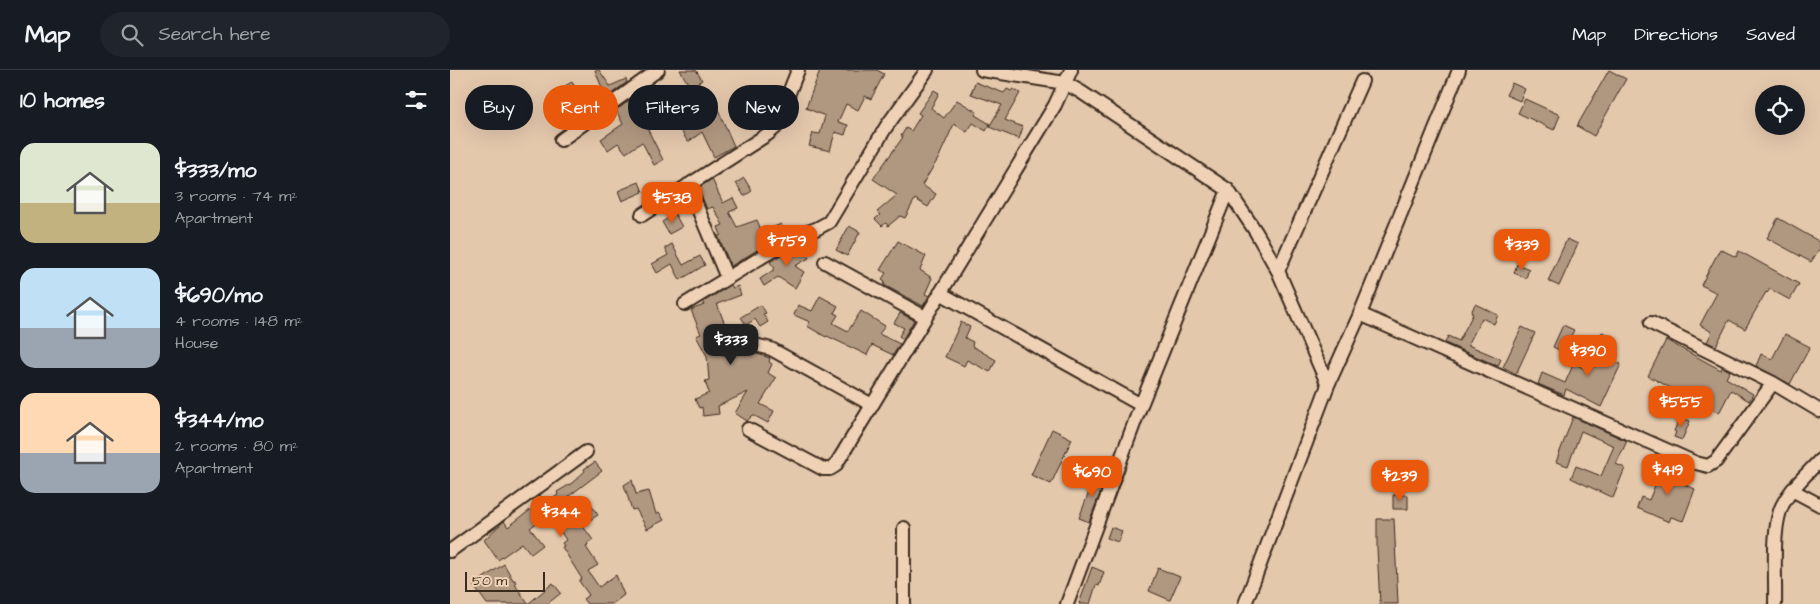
<!DOCTYPE html>
<html lang="en">
<head>
<meta charset="utf-8">
<style>
	body { margin:0; font-family:"Architects Daughter",sans-serif; background:#20242c; color:#f1f3f6; height:100vh; display:flex; flex-direction:column; font-size:19px; white-space:nowrap }
	* { box-sizing:border-box; margin:0 }
	p { font-size:16px; color:#9ea1a6 }
	.icon { flex:none; width:28px; height:28px; fill:none; stroke:currentColor; stroke-width:2; stroke-linecap:round; stroke-linejoin:round }
	.map { position:relative; flex:1; overflow:hidden }
	.sheet { display:flex; flex-direction:column; background:#171b24; width:450px }
	.sheet>* { flex:none }
	.top-card { position:absolute; left:15px; top:15px; width:475px; height:45px; display:flex; gap:10px }
	.controls { position:absolute; left:1305px; top:15px; display:grid; gap:10px }
	.controls a { display:grid; place-items:center; width:50px; height:50px; border-radius:50%; background:#171b24; box-shadow:0 5px 20px #0002; font-size:25px }
	.scale { position:absolute; left:15px; bottom:12px; width:80px; box-sizing:border-box; padding-left:5px; border:2px solid #3b2a1e; border-top:0; font-size:14px; line-height:18px; white-space:nowrap; color:#3b2a1e; -webkit-text-stroke:4px #efd2b5; paint-order:stroke }
	.price { position:absolute; translate:-50% -42px; padding:0 11px; border-radius:10px; background:#ea580c; color:#fff; font-size:16px; line-height:32px; filter:drop-shadow(0 1px 2px #0008) }
	.price::after { content:''; position:absolute; left:50%; top:30px; width:15px; height:11px; margin-left:-8px; background:inherit; clip-path:polygon(0 0,100% 0,50% 100%) }
	.price.on { background:#222; color:#fff }
	ul { padding:0; list-style:none }
	li { display:flex; align-items:center; gap:15px; height:125px; padding:0 20px }
	li span { display:grid; place-items:center; flex:none; width:140px; height:100px; border-radius:15px; color:#555 }
	li>.icon { margin-inline-start:auto }
	span .icon { width:60px; height:60px; fill:#fffc; stroke-width:1 }
	li b { font-size:21px }
	h2 { display:flex; justify-content:space-between; align-items:center; height:60px; padding:0 20px; font-size:21px }
	.pill { padding:0 18px; border-radius:22px; background:#171b24; box-shadow:0 5px 20px #0002; font-size:18px; line-height:45px }
	.pill.on { background:#ea580c; color:#fff }
	header { display:flex; align-items:center; gap:30px; box-sizing:border-box; height:70px; padding:0 25px; background:#171b24; border-bottom:1px solid #363941 }
	header strong { font-size:24px }
	nav { display:flex; gap:28px; margin-inline-start:auto; font-size:18px }
	.search { width:350px; height:45px; background:#20242c; display:flex; align-items:center; gap:12px; box-sizing:border-box; padding:0 18px; border-radius:28px; color:#9ea1a6; font-size:19px }
	main { display:flex; flex:1; min-height:0 }
	.map>svg:first-child { display:block }
	.building { fill:#b09780; stroke:#3b2a1e }
	.lines { fill:none; stroke-linecap:round; stroke-linejoin:round }
	.street-casing { stroke:#3b2a1e; stroke-width:16 }
	.street { stroke:#efd2b5; stroke-width:12 }
</style>
</head>
<body>
<header>
<strong>Map</strong>
<div class="search"><svg class="icon" aria-label="search" viewBox="0 0 24 24"><circle cx="10" cy="10" r="6"/><path d="M15 15l6 6"/></svg>Search here</div>
<nav><a>Map</a><a>Directions</a><a>Saved</a></nav>
</header>
<main>
<section class="sheet">
<h2>10 homes<svg class="icon" aria-label="filters" viewBox="0 0 24 24"><path d="M4 7h16M4 17h16"/><circle cx="9" cy="7" r="2"/><circle cx="15" cy="17" r="2"/></svg></h2>
<ul>
<li><span style="background:linear-gradient(#dfe7d0 60%,#c2b280 0)"><svg class="icon" aria-label="home" viewBox="0 0 24 24"><path d="M3 11l9-7 9 7M6 9v11h12V9"/></svg></span><div><b>$333/mo</b><p>3 rooms · 74 m²</p><p>Apartment</p></div></li>
<li><span style="background:linear-gradient(#bfe0f5 60%,#9aa5b1 0)"><svg class="icon" aria-label="home" viewBox="0 0 24 24"><path d="M3 11l9-7 9 7M6 9v11h12V9"/></svg></span><div><b>$690/mo</b><p>4 rooms · 148 m²</p><p>House</p></div></li>
<li><span style="background:linear-gradient(#ffd9b3 60%,#9aa5b1 0)"><svg class="icon" aria-label="home" viewBox="0 0 24 24"><path d="M3 11l9-7 9 7M6 9v11h12V9"/></svg></span><div><b>$344/mo</b><p>2 rooms · 80 m²</p><p>Apartment</p></div></li>
</ul>
</section>
<div class="map">
<svg width="1370" height="534" viewBox="0 0 1370 534">
	<rect width="100%" height="100%" fill="#e4c8ac"/>
	<filter id="ink" filterUnits="userSpaceOnUse"><feTurbulence type="fractalNoise" baseFrequency=".02" numOctaves="2"/><feDisplacementMap in="SourceGraphic" scale="10" xChannelSelector="R" yChannelSelector="G"/><feConvolveMatrix kernelMatrix="1 2 1 2 8 2 1 2 1" color-interpolation-filters="sRGB"/></filter>
	<g filter="url(#ink)">
		<path class="building" d="M145 0H149L160 16 176 9 177 12 156 28Z
			M230 0H246L252 10 240 17Z
			M370 0H427L434 4 421 29 415 26 408 40 396 34 388 52 398 55 395 65 385 62 380 81 359 76 363 63 370 64 375 46 356 38Z
			M1159 0 1176 9 1144 66 1127 56Z
			M122 12 129 24 120 28 113 17Z
			M525 12 554 23 557 19 561 21 563 19 570 23 555 50 573 57 569 69 539 57 552 35 521 24Z
			M1062 13 1075 19 1070 31 1056 25Z
			M484 20 489 23 481 38 494 48 507 30 527 42 525 45 540 54 536 61 523 53 517 62 504 54 488 89 472 115 486 124 478 137 465 129 455 148 450 146 438 156 436 153 432 156 425 149 430 145 427 142 447 125 423 109 453 67 451 66 456 58 461 61 471 45 468 43Z
			M300 21 319 28 316 36 306 32 305 35 296 32Z
			M186 26 194 39 198 37 209 54 198 60 213 90 204 95 192 72 176 83 168 73 158 80 151 69 173 54 166 40Z
			M1075 29 1110 45 1104 60 1068 43Z
			M266 35 284 76 264 87 252 62 238 72 231 61 240 55 236 48Z
			M294 108 302 121 294 126 286 113Z
			M262 109 273 133 283 128 288 138 279 142 287 157 307 150 312 162 331 154 335 163 281 196 268 166 271 165 268 157 273 155 263 137 257 139 248 118Z
			M189 112 193 122 172 131 168 121Z
			M225 144 232 157 219 164 212 152Z
			M1328 148 1370 172V178L1361 192 1317 168Z
			M399 156 410 162 397 186 386 180Z
			M1117 169 1128 174 1109 216 1098 211Z
			M448 171 476 186 470 200 482 208 475 224 479 226 473 236 434 215 435 211 432 209 436 203 430 200Z
			M349 173 359 188 345 196 354 202 345 218 328 207 314 216 310 209 325 199 320 192Z
			M222 174 233 195 250 186 255 195 230 210 222 194 207 203 202 194 218 185 215 178Z
			M1270 179 1286 187 1289 181 1349 214 1340 230 1320 219 1317 223 1316 222 1295 259 1279 250 1266 276 1257 272 1262 262 1250 255 1267 223 1251 215Z
			M1067 194 1079 199 1076 208 1064 203Z
			M281 215 283 218 288 216 291 225 267 234 276 257 262 262 268 272 266 279 272 285 297 281 320 288 319 292 322 294 318 303 326 308 310 334 324 341 318 353 303 345 297 351 285 343 298 322 268 336 269 344 253 346 252 337 249 338 245 329 259 323 255 311 259 310 257 286 246 266 251 264 241 240 254 235 253 232Z
			M370 226 388 236 384 243 388 245 383 253 398 261 411 241 435 256 429 264 450 274 443 285 422 275 417 285 377 266 376 267 357 256 360 252 344 245 348 235 362 241Z
			M1025 234 1048 245 1044 254 1032 248 1018 275 1051 289 1048 296 995 273 998 266 1009 271 1023 244 1021 243Z
			M311 235 316 243 313 244 318 252 310 257 305 249 296 255 291 247Z
			M450 243 464 250 453 269 449 266 454 258 444 253Z
			M511 252 520 257 515 268 523 272 522 276 546 290 540 302 517 290 514 296 495 287Z
			M1113 255 1124 260 1113 282 1103 277Z
			M1072 257 1085 263 1066 304 1053 297Z
			M1152 262 1160 266 1151 285 1171 294 1151 337 1116 319 1114 325 1088 314 1092 303 1115 313 1124 293 1135 299Z
			M1335 264 1360 277 1340 314 1306 296 1311 284 1322 289Z
			M1216 270 1271 300 1272 297 1280 301 1276 308 1303 324 1299 331 1281 320 1269 343 1198 306Z
			M1123 347 1177 371 1166 394 1175 398 1163 428 1121 408 1126 396 1151 406 1164 376 1131 361 1118 396 1106 392Z
			M1230 347 1240 351 1232 370 1224 367 1226 362 1224 361Z
			M602 359 622 369 601 414 581 405Z
			M1215 391 1232 398 1226 411 1245 419 1233 451 1221 447 1219 452 1187 438 1191 427 1199 430Z
			M145 392 152 401 119 426 130 442 141 435 148 445 132 455 143 470 137 474 138 476 136 477 148 495 138 501 149 517 166 505 174 525 162 534H137L133 529 139 525 129 511 132 509 112 477 114 476 112 473 116 470 104 451 102 452 97 445 80 458 93 475 81 484 72 473 48 490 34 470 54 451 58 457 88 434 90 437 108 425 107 422 122 413 135 401 134 399Z
			M643 405 655 410 639 452 629 448 639 422 637 421Z
			M182 410 186 424 199 421 206 444 209 442 214 450 197 459 186 439 182 440 174 415Z
			M943 425H958V439H943Z
			M927 449H944L948 534H930L927 478Z
			M661 457 672 461 668 472 657 468Z
			M54 494 63 510H65L66 516 78 534 103 513 111 523 97 534H37L23 515Z
			M642 497 654 502 649 516 646 515 640 534H629Z
			M708 498 730 507 720 530 699 521Z"/>
		<g class="lines">
			<defs>
				<path id="street" d="M532 0 615 13 631 22 778 120 806 162 828 201 878 315
					M111 70 208 0
					M238 115 277 208
					M192 145 318 64 325 58 348 0
					M375 192 475 247
					M828 201 912 11
					M490 223 691 335
					M235 234 346 166 366 159 379 152 436 57 477 0
					M910 244 1246 393 1258 396 1266 391 1323 313
					M1201 253 1323 313 1370 341
					M274 277 297 273 321 279 422 335
					M298 359 373 399H380L385 396 605 35 621 0
					M1342 420 1370 435
					M454 458V534
					M0 481 136 382
					M617 534 691 335 778 120
					M795 534 878 315 910 244 1009 0
					M1325 534C1326 509 1321 455 1333 434 1342 417 1357 404 1370 390"/>
			</defs>
			<use href="#street" class="street-casing"/>
			<use href="#street" class="street"/>
		</g>
	</g>
</svg>
<div class="controls">
<a><svg class="icon" aria-label="locate" viewBox="0 0 24 24"><circle cx="12" cy="12" r="6"/><path d="M12 2v4M12 18v4M2 12h4M18 12h4"/></svg></a>
</div>
<div class="scale">50 m</div>
<b class="price" style="left:222px;top:154px">$538</b>
<b class="price" style="left:337px;top:197px">$759</b>
<b class="price" style="left:1072px;top:201px">$339</b>
<b class="price on" style="left:281px;top:296px">$333</b>
<b class="price" style="left:1138px;top:307px">$390</b>
<b class="price" style="left:1231px;top:358px">$555</b>
<b class="price" style="left:1218px;top:426px">$419</b>
<b class="price" style="left:642px;top:428px">$690</b>
<b class="price" style="left:950px;top:432px">$239</b>
<b class="price" style="left:111px;top:468px">$344</b>
<div class="top-card">
<a class="pill">Buy</a>
<a class="pill on">Rent</a>
<a class="pill">Filters</a>
<a class="pill">New</a>
</div>
</div>
</main>
</body>
</html>
